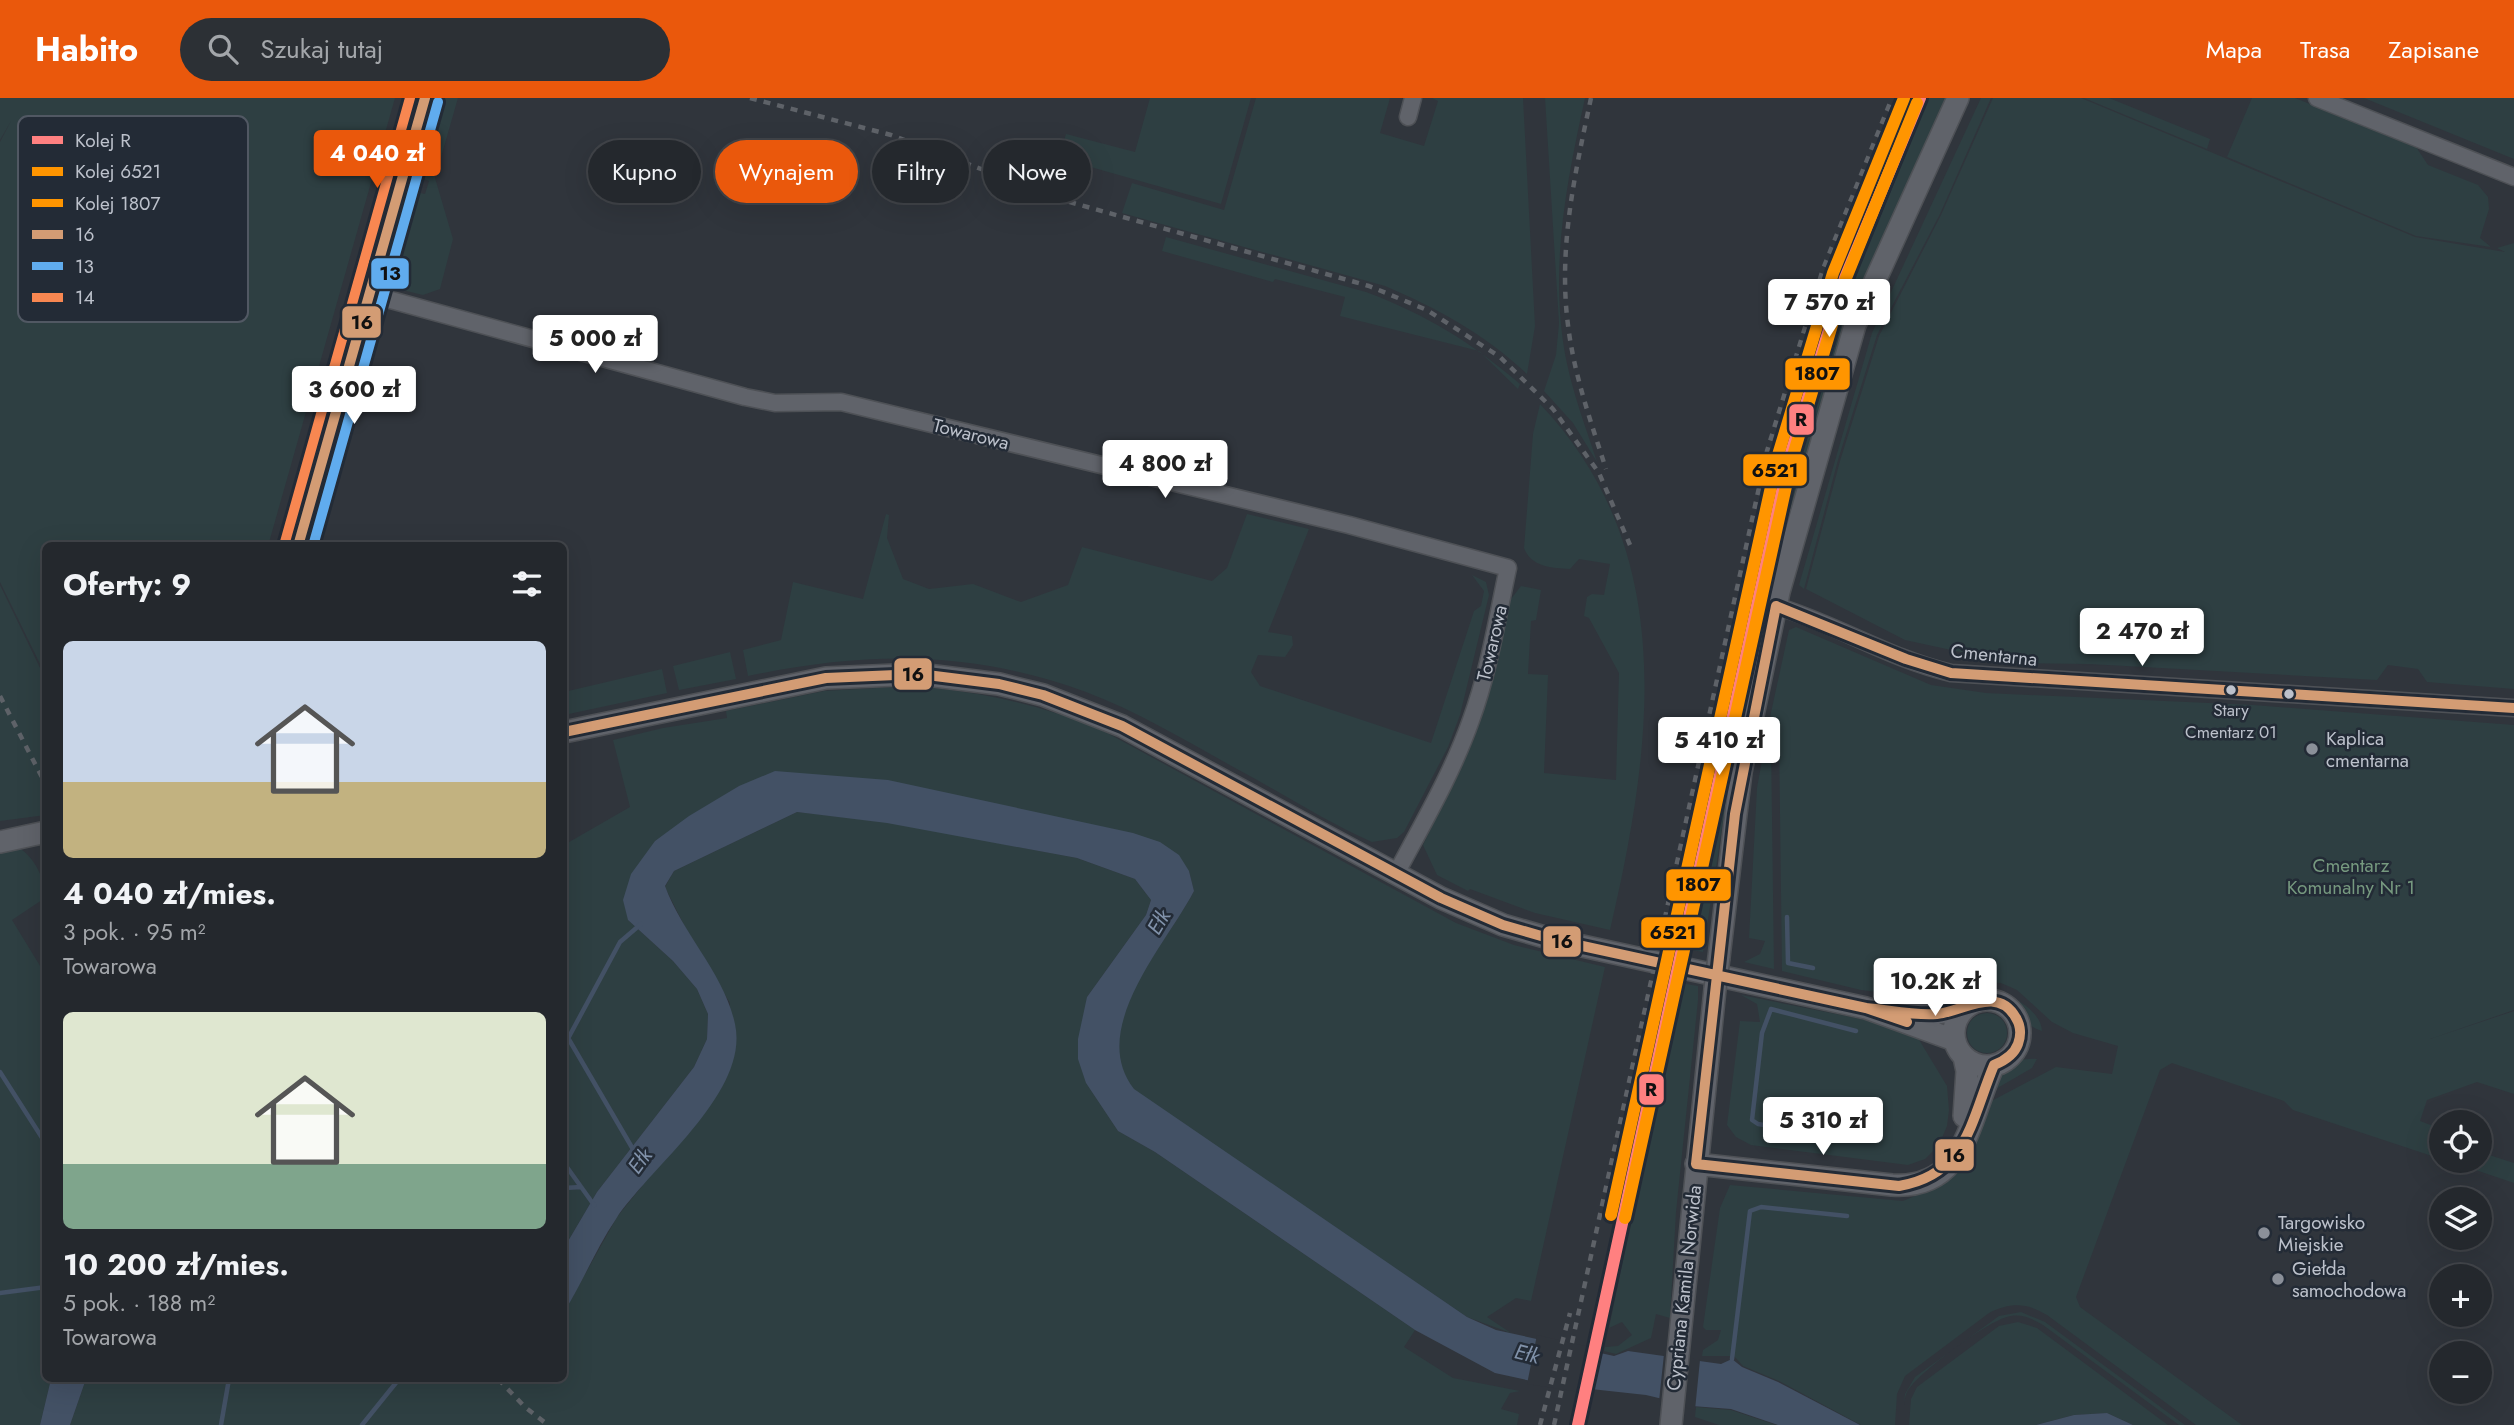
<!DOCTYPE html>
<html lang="pl">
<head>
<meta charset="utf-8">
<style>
	body { margin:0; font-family:Jost,sans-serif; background:#2c3035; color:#f1f3f6; height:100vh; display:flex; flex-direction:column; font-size:26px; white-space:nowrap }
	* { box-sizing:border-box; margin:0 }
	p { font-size:23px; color:#a3a6aa }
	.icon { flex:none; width:38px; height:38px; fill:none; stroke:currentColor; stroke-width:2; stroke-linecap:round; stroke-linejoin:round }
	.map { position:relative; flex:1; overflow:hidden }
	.panel { position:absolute; left:42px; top:444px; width:525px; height:840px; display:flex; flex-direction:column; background:#24282d; border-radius:10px; box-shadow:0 7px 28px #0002,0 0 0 2px #414449 }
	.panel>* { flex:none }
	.top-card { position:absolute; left:588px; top:42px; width:665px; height:63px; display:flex; gap:14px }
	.fabs { position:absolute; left:2429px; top:1012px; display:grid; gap:14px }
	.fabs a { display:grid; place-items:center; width:63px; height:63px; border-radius:50%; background:#24282d; box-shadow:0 7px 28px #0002,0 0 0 2px #414449; font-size:35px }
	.price { position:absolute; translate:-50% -60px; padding:0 16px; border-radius:7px; background:#fff; color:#222; font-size:23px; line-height:46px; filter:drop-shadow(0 2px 4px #0008) }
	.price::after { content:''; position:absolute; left:50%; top:42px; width:21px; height:16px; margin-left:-10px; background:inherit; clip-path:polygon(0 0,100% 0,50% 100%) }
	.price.current { background:#ea580c; color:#fff }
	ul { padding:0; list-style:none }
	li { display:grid; align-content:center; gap:14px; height:371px; padding:0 21px }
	li span { display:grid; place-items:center; height:217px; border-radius:10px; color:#555 }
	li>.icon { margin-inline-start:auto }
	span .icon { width:126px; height:126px; fill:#fffc; stroke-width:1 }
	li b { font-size:30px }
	h2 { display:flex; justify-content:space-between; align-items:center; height:84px; padding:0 21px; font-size:30px }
	.pill { padding:0 24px; border-radius:32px; background:#24282d; box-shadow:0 7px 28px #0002,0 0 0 2px #414449; font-size:24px; line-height:63px }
	.pill.current { background:#ea580c; color:#fff }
	header { display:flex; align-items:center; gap:42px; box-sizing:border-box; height:98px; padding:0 35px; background:#ea580c; color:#fff }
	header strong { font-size:33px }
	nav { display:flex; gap:38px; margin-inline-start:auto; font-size:24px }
	.search { width:490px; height:63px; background:#2c3035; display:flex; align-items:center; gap:18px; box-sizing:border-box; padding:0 24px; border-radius:38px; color:#a3a6aa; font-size:26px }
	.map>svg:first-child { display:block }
	.green { fill:#2e3f42 }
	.water { fill:#435165 }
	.pier { fill:#30353c }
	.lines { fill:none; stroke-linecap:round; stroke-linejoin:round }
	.stream { stroke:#435165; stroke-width:4.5 }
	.minor-casing { stroke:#4e5156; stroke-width:19 }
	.tertiary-casing { stroke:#4e5156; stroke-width:24 }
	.minor { stroke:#60636a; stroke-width:16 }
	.tertiary { stroke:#60636a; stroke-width:21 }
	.rail { stroke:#5e6268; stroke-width:4.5; stroke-dasharray:7 7; stroke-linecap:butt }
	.tertiary-bridge-casing { stroke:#4e5156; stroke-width:24; stroke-linecap:butt }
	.tertiary-bridge { stroke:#60636a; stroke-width:21 }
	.bus-1-casing { stroke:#232b36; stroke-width:16 }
	.bus-2-casing { stroke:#232b36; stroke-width:16 }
	.bus-3-casing { stroke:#232b36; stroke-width:16 }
	.bus-1 { stroke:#d39c74; stroke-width:10 }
	.bus-2 { stroke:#60acee; stroke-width:10 }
	.bus-3 { stroke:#f88751; stroke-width:10 }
	.rail-1-casing { stroke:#232b36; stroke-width:18 }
	.rail-2-casing { stroke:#232b36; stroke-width:18 }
	.rail-3-casing { stroke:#232b36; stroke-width:18 }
	.rail-1 { stroke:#ff8080; stroke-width:12 }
	.rail-2 { stroke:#ff9500; stroke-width:12 }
	.rail-3 { stroke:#ff9500; stroke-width:12 }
	.bus-dot { fill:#bcc1cb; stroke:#232b36; stroke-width:2.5 }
	.poi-dot { fill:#8b9099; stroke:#232b36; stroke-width:2.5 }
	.labels { text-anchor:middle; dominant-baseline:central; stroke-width:5; stroke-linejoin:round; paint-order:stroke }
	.bus-label { font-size:17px; fill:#bcc1cb; stroke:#232b36 }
	.street-label { font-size:19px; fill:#bcc1cb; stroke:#232b36 }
	.poi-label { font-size:19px; fill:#bcc1cb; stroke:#232b36; text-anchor:start }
	.park-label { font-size:19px; fill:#76997f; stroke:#232b36 }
	.water-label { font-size:21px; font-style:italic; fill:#8192aa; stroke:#232b36 }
	.key { fill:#232b36; stroke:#515863; stroke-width:2 }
	.key-label { font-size:19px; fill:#bcc1cb }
	.line-badge { stroke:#232b36; stroke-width:2.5 }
	.pale-badge-label { font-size:19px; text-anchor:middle; font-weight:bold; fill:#111 }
</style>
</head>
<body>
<header>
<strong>Habito</strong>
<div class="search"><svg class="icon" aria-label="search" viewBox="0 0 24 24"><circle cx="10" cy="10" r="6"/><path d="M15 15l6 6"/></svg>Szukaj tutaj</div>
<nav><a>Mapa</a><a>Trasa</a><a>Zapisane</a></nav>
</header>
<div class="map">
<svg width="2514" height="1327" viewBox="0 0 2514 1327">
	<rect width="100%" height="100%" fill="#30353c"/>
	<path class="green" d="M0 0H395L268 448H46L43 572 0 484V44L11 23 0 42Z
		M434 0H458L435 80 453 141 440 191 423 197 394 190 388 177 420 95 425 96 429 83 424 81 436 39 431 38Z
		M1150 0H1251L1221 106 1059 60 1066 36 1135 54Z
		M1256 0H1390L1380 35 1424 48 1438 3 1432 0H1523L1535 228 1527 276C1486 237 1437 210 1385 188L1122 115 1132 85 1224 112Z
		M1545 0H1585C1566 87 1549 172 1566 261 1573 296 1586 330 1597 364L1573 325 1544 293 1556 257 1559 225Z
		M1926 0H1949L1847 225 1732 665 1703 854 1687 851 1774 447 1808 315 1838 219 1873 123Z
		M1981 0H1991L1940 116 1877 237 1838 362 1804 491 1799 487 1872 235Z
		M1993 0H2081L2415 139 2505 154 2497 150 2514 145V591L2427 584 2418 571 2388 567 2377 582 2089 566 2011 565 1905 542 1806 491 1840 363 1879 238 1941 117Z
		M2084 0H2109L2210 41 2207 51Z
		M2252 0H2295L2416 49 2428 67 2478 87 2488 99 2489 111 2480 140 2491 149 2416 138 2227 59Z
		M2364 0H2514V61Z
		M1166 139 1366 194C1427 217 1471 244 1520 286L1518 291 1479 253 1340 218 1345 199 1275 181 1273 184 1162 153Z
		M1540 306C1681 454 1652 651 1610 832L1535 815 1470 791 1468 793 1437 777 1423 747 1474 641 1494 579 1511 501 1521 488 1541 492 1536 522 1531 523 1528 576 1548 577 1544 675 1616 682 1619 575 1589 520 1584 518 1587 499 1592 496 1604 497 1610 466 1579 461 1570 471C1552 470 1531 469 1524 450L1533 336Z
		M886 416 889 417 887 440 903 481 929 491 973 486 1021 504 1068 487 1082 449 1212 483 1227 470 1247 416 1309 431 1268 534 1292 538 1293 547 1285 559 1258 557 1251 574 1260 588 1431 645 1474 513 1481 508 1484 493 1472 477 1486 484 1489 497 1460 617 1448 649 1404 734 1397 740 1372 744C1326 724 1282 695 1237 671 1188 644 1139 614 1086 594 971 552 867 553 748 578L743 552 781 542 793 484 863 501Z
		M0 487 42 574 45 573 46 717 0 723Z
		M1796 529 1931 587 1986 595 2253 607 2514 627V912L2430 941 2514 913V996L2477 984 2427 1002 2420 1023 2441 1031V1061L2293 1012 2284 1003 2172 965 2160 972 2076 1199 2080 1209 2242 1327H2196L2047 1217C2027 1205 2011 1204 1989 1215L1905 1278 1897 1296 1895 1327H1861L1779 1283 1743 1268 1734 1258H1702L1703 1252 1718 1242 1721 1232H1706L1703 1229 1720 1110 1730 1087 1903 1103 1943 1086 1963 1067 1975 1043 1984 1007 2056 969 2112 976 2118 948 2073 935 2052 924 2017 892 2001 885 1982 884 1936 896 1911 898 1861 892 1782 873 1779 636 1767 633 1789 532Z
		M730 554 736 581 679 592 673 568Z
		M662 571 667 595 564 617V594Z
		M912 588C977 593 1037 606 1098 630L1456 825 1514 847 1605 869 1531 1203 1516 1200 1487 1219 1511 1235 1467 1219 1169 1017C1155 1007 1131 995 1124 979 1099 913 1166 847 1194 793L1189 773 739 688 655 743 628 822 673 863 697 891 708 916 707 941 694 969 597 1094 564 1150V747L630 709 613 642 663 630 727 620 726 613 824 593Z
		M1766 640 1771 642 1774 871 1744 864 1760 856 1765 843 1749 840 1757 690Z
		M797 714 887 724 1077 760 1135 781 1151 802 1146 817 1087 899 1086 985 1118 1033 1155 1054 1415 1232 1404 1249 1453 1280 1520 1293 1510 1295 1501 1311 1519 1316 1517 1327H70L86 1281H564V1214L617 1119 722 989 730 905 692 843 665 789 674 773Z
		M18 749C35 760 45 780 45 800L12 822 45 876 46 1281H51L40 1327H0V753Z
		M1680 885 1698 888V902L1676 1114 1670 1220 1656 1216 1651 1240 1616 1256 1604 1253 1605 1249 1618 1248 1632 1237 1622 1224 1609 1230Z
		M1978 891C1999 889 2041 909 2042 933 2022 928 2020 906 2002 898 1985 891 1975 899 1960 905 1954 907 1945 905 1938 905Z
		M1741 897 1871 923 1918 940 1947 988 1949 1012 1947 1028 1939 1047 1925 1061 1908 1067 1751 1047 1736 1039 1727 1027 1740 923 1760 924 1757 906Z
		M1967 935a20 20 0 1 1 40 0a20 20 0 1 1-40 0Z
		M2037 961 2032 970 1994 992C2002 972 2013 959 2037 961Z
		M2480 1049 2483 1055 2514 1065V1085L2446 1062H2480Z
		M2021 1214 2045 1224 2185 1327H2179L2043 1227C2033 1221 2023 1216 2011 1218 1991 1220 1926 1270 1912 1287 1906 1293 1905 1299 1904 1307L1905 1296 1915 1279 1999 1218Z
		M2018 1224 2037 1230 2168 1327H2133L2107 1315 2074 1317 2036 1327H1909L1911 1301 1917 1289 1999 1228Z
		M1696 1309 1731 1312 1776 1327H1719L1695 1319Z"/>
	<path class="water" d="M775 673 888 682 1133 735 1160 744 1179 757 1189 773 1194 793C1166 847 1087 931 1134 991L1467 1219 1496 1232 1614 1258 1628 1253 1721 1266 1732 1261 1742 1269 1778 1284 1860 1327H1778L1731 1311 1692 1308 1646 1297 1545 1286 1495 1275 1415 1232 1155 1054 1118 1033 1086 985 1078 961V941L1087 899 1146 817 1151 802 1135 781 1077 760 887 725 797 714 674 773 665 788C683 837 724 875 735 926 750 995 650 1069 616 1121 596 1150 583 1184 564 1214V1150L597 1094 694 969 707 941 708 916 697 891 673 863 628 822 623 802 631 776 655 743 689 718 739 688Z
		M51 1281H86L70 1327H40Z
		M2107 1315 2133 1327H2036L2074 1317Z"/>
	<path class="pier" d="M1537 1237 1603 1252 1593 1296 1527 1286Z
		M1664 1256 1700 1262 1695 1312 1659 1303Z"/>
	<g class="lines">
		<path class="stream" d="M1787 819 1788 865 1813 870
			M564 933 634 1053
			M564 948 620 844 641 826
			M0 974 46 1046
			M1846 1041 1758 1026 1752 1022 1762 935 1771 911 1856 933
			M564 1065 594 1107
			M564 1090 581 1089
			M0 1195 46 1189
			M1732 1261 1750 1113 1761 1109 1847 1118
			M221 1327 229 1281
			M362 1327 399 1281"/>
		<defs>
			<path id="minor" d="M2317 0 2514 79
				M1408 19 1413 0
				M369 196 745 299 775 305 841 304 1349 427 1508 470C1497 521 1489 573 1471 622 1452 676 1423 725 1396 776
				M1776 508C1836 526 1890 561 1951 575L2514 610"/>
			<path id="tertiary" d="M298 448 425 0
				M564 634 826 580 919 576 999 586 1043 597 1122 628 1441 800 1503 827 1555 842 1866 910 1954 942
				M0 744 46 734
				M1719 859 1741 674 1779 494 1855 227 1958 0
				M1954 935a33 33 0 1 1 66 0a33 33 0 1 1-66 0Z
				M1902 913 1932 916 1963 911
				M1964 959 1967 973 1964 1018
				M1696 1066 1892 1087C1967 1092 1969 1019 1994 967
				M1671 1327 1715 891"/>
		</defs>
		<use href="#minor" class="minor-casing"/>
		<use href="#tertiary" class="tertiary-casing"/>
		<use href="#minor" class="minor"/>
		<use href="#tertiary" class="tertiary"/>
		<path class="rail" d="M750 0 891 37 1066 103 1369 188 1427 212 1500 259 1553 311 1599 375 1630 447
			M1591 0C1575 75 1558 150 1568 227 1574 277 1591 324 1606 371
			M0 598 46 687
			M498 1281 525 1309 548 1327
			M1540 1327 1570 1215
			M1554 1327 1767 353 1823 171 1892 0"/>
		<defs>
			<path id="tertiary-bridge" d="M1715 891 1719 859"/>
		</defs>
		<use href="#tertiary-bridge" class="tertiary-bridge-casing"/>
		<use href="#tertiary-bridge" class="tertiary-bridge"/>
		<defs>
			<path id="bus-1" d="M298 448 425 0
				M564 634 826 580 919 576 999 586 1043 597 1122 628 1441 800 1503 827 1555 842 1866 910 1907 924
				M1866 910C1889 912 1914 918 1937 916 1964 913 1998 887 2016 920 2021 928 2021 938 2018 946 2014 957 2004 963 1994 967 1971 1022 1967 1077 1899 1088L1696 1066 1735 716 1776 508 1906 561 1951 575 2514 610"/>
			<path id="bus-2" d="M313 448 438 4"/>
			<path id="bus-3" d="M285 444 410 0"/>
		</defs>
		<use href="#bus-1" class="bus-1-casing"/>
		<use href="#bus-2" class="bus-2-casing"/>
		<use href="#bus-3" class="bus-3-casing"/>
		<use href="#bus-1" class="bus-1"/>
		<use href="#bus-2" class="bus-2"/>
		<use href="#bus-3" class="bus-3"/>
		<defs>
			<path id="rail-1" d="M1578 1327 1789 361 1845 180 1920 0"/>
			<path id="rail-2" d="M1611 1117 1778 357 1833 175 1904 0"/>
			<path id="rail-3" d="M1625 1120 1792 361 1846 180 1917 5"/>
		</defs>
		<use href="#rail-1" class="rail-1-casing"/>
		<use href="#rail-2" class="rail-2-casing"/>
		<use href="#rail-3" class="rail-3-casing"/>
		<use href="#rail-1" class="rail-1"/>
		<use href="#rail-2" class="rail-2"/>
		<use href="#rail-3" class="rail-3"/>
	</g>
	<g class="bus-dot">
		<circle cx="2231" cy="592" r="6"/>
		<circle cx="2289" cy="596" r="6"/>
	</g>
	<g class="poi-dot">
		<circle cx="2312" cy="651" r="7"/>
		<circle cx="2264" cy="1135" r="7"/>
		<circle cx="2278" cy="1181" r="7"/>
	</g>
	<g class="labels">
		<g class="bus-label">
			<text x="2231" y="612">Stary<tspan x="2231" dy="22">Cmentarz 01</tspan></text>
		</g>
		<g class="street-label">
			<text transform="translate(971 336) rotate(14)">Towarowa</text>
			<text transform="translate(1492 545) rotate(-77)">Towarowa</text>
			<text transform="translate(1994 557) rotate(6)">Cmentarna</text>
			<text transform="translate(1684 1190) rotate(-84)">Cypriana Kamila Norwida</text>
		</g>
		<g class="poi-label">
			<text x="2326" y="640">Kaplica<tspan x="2326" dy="22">cmentarna</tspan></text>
			<text x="2278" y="1124">Targowisko<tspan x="2278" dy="22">Miejskie</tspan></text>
			<text x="2292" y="1170">Giełda<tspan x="2292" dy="22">samochodowa</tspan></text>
		</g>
		<g class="park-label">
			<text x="2351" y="767">Cmentarz<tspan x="2351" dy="22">Komunalny Nr 1</tspan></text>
		</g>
		<g class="water-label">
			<text transform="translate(1159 824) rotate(-59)">Ełk</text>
			<text transform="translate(640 1063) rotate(-53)">Ełk</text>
			<text transform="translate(1527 1256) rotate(14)">Ełk</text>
		</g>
	</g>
	<rect x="18" y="18" width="230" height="206" rx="10" class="key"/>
	<rect x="32" y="38" width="31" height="8" fill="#ff8080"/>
	<rect x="32" y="69" width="31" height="9" fill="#ff9500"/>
	<rect x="32" y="101" width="31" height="8" fill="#ff9500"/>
	<rect x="32" y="132" width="31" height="9" fill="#d39c74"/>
	<rect x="32" y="164" width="31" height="8" fill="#60acee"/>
	<rect x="32" y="195" width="31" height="9" fill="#f88751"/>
	<g class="key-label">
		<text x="75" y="49">Kolej R</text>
		<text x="75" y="80">Kolej 6521</text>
		<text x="75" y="112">Kolej 1807</text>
		<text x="75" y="143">16</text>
		<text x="75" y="175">13</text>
		<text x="75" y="206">14</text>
	</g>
	<g class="line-badge">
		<rect x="370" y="159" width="40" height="33" rx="7" fill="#60acee"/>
		<rect x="341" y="207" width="41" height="34" rx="7" fill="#d39c74"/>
		<rect x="1784" y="259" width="67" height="34" rx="7" fill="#ff9500"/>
		<rect x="1788" y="305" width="27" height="33" rx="7" fill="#ff8080"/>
		<rect x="1742" y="355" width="66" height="34" rx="7" fill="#ff9500"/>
		<rect x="893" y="559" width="40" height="34" rx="7" fill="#d39c74"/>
		<rect x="1665" y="770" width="67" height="34" rx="7" fill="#ff9500"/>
		<rect x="1640" y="818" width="66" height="33" rx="7" fill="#ff9500"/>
		<rect x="1542" y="827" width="40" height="33" rx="7" fill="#d39c74"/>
		<rect x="1638" y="975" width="27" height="33" rx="7" fill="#ff8080"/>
		<rect x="1934" y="1040" width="41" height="34" rx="7" fill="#d39c74"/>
	</g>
	<g class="pale-badge-label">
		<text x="390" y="182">13</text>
		<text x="362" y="231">16</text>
		<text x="1817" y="282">1807</text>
		<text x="1801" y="328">R</text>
		<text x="1775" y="379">6521</text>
		<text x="913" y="583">16</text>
		<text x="1698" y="793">1807</text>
		<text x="1673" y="841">6521</text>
		<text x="1562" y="850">16</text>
		<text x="1651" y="998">R</text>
		<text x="1954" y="1064">16</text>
	</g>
</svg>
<div class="fabs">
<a><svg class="icon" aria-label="locate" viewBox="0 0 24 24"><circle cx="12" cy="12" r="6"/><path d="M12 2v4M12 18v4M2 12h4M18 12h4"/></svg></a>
<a><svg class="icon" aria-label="layers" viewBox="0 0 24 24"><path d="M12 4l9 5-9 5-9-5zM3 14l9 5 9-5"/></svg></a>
<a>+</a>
<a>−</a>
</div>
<b class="price current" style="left:377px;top:92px">4 040 zł</b>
<b class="price" style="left:1829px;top:241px">7 570 zł</b>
<b class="price" style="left:595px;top:277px">5 000 zł</b>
<b class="price" style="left:354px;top:328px">3 600 zł</b>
<b class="price" style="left:1165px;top:402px">4 800 zł</b>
<b class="price" style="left:2142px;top:570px">2 470 zł</b>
<b class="price" style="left:1719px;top:679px">5 410 zł</b>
<b class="price" style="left:1935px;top:920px">10.2K zł</b>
<b class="price" style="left:1823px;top:1059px">5 310 zł</b>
<div class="top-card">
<a class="pill">Kupno</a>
<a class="pill current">Wynajem</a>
<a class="pill">Filtry</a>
<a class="pill">Nowe</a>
</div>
<section class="panel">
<h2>Oferty: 9<svg class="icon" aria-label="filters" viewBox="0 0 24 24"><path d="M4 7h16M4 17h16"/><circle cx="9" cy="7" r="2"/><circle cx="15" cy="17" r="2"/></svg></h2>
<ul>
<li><span style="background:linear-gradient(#c9d6e8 65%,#c2b280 0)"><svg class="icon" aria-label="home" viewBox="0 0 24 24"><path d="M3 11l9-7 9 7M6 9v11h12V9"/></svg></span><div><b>4 040 zł/mies.</b><p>3 pok. · 95 m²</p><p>Towarowa</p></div></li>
<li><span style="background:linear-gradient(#dfe7d0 70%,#7fa58c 0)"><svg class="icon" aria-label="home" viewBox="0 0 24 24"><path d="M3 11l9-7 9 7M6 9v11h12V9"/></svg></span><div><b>10 200 zł/mies.</b><p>5 pok. · 188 m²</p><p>Towarowa</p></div></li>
</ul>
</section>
</div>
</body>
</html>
